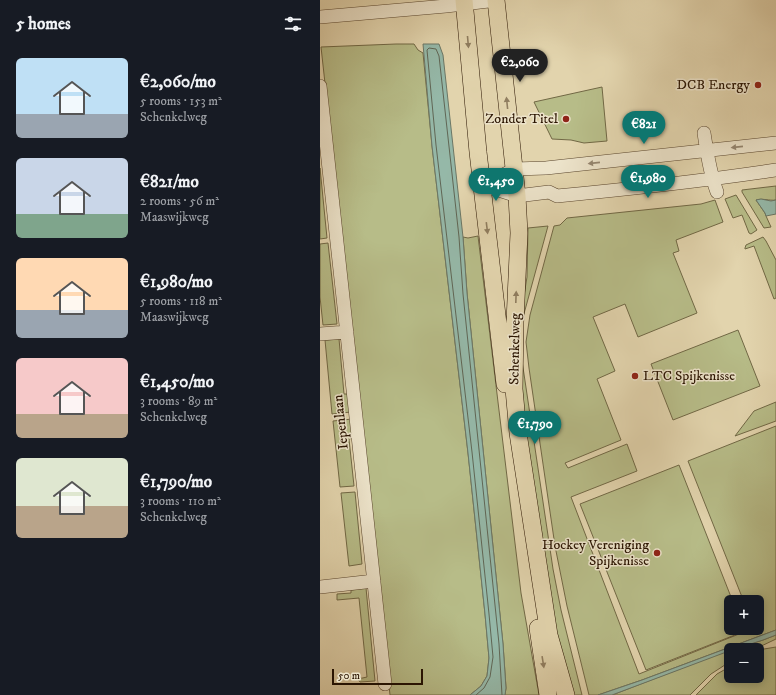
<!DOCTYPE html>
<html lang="en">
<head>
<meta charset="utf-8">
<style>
	body { margin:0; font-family:"IM FELL DW Pica",serif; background:#242831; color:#f1f3f6; height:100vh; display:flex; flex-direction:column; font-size:15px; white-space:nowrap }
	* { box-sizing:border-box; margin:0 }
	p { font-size:13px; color:#9ea1a6 }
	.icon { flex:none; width:22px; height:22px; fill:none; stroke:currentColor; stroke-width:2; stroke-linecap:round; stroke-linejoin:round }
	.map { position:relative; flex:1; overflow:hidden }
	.drawer { display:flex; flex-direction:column; background:#171b24; width:320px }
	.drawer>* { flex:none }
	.controls { position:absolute; left:404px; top:595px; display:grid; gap:8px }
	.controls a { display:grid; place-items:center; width:40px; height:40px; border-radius:6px; background:#171b24; box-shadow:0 2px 10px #0003; font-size:20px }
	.scale { position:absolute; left:12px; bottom:10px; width:91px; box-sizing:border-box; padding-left:4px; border:2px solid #2b1502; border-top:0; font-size:11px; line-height:14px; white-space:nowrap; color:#2b1502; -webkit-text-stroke:3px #ece3ca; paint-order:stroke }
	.price { position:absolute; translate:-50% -34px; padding:0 9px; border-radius:14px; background:#0f766e; color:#fff; font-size:13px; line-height:26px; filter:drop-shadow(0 1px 2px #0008) }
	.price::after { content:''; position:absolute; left:50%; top:24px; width:12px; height:9px; margin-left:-6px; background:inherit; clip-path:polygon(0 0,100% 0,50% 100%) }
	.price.active { background:#222; color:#fff }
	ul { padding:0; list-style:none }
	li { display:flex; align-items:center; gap:12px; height:100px; padding:0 16px }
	li span { display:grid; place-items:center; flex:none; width:112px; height:80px; border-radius:6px; color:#555 }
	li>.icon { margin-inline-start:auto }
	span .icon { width:48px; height:48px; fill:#fffc; stroke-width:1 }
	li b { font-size:17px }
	h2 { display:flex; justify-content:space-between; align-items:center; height:48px; padding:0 16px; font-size:17px }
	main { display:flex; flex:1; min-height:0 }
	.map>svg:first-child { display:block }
	.green { fill:#b7bc88; stroke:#716845 }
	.water { fill:#95b8a8; stroke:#6b7766 }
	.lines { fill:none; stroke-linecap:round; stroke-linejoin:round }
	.shore { stroke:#606655; stroke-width:1 }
	.minor-casing { stroke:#59452d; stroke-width:14 }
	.major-casing { stroke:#2b1502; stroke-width:18 }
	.minor { stroke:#ece3ca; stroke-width:13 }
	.major { stroke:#e2d4ad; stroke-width:17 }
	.oneway { fill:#907e60 }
	.oneway2 { fill:#958670 }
	.poi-dot { fill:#8f2418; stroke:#ece3ca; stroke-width:1.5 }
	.labels { text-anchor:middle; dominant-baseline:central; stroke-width:3; stroke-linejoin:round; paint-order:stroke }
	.poi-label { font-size:14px; fill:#2b1502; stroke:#ece3ca; text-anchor:end }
	.street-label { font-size:14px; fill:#2b1502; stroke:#ece3ca }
</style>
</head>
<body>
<main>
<section class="drawer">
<h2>5 homes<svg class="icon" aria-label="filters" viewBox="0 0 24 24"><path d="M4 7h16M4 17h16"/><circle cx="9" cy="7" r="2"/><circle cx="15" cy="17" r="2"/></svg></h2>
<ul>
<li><span style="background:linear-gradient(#bfe0f5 70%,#9aa5b1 0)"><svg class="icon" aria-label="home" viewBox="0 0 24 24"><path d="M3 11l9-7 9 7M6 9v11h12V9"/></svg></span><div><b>€2,060/mo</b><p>5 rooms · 153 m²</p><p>Schenkelweg</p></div></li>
<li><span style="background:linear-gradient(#c9d6e8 70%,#7fa58c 0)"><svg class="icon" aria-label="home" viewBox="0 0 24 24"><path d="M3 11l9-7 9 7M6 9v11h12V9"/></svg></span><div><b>€821/mo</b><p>2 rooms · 56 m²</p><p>Maaswijkweg</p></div></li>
<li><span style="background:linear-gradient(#ffd9b3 65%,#9aa5b1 0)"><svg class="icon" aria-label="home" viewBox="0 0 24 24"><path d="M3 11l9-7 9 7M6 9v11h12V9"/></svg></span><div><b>€1,980/mo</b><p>5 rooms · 118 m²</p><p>Maaswijkweg</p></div></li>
<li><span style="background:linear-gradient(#f6c9c9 70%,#b9a48a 0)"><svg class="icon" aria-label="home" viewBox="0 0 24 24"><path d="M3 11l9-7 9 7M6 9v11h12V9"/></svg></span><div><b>€1,450/mo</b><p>3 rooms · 89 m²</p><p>Schenkelweg</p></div></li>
<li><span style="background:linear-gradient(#dfe7d0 60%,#b9a48a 0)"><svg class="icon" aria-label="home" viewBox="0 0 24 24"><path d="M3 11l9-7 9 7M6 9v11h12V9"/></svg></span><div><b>€1,790/mo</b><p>3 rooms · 110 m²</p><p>Schenkelweg</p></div></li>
</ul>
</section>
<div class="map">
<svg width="456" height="695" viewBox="0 0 456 695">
	<rect width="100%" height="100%" fill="#e2d4ad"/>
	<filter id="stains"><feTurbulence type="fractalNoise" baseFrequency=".005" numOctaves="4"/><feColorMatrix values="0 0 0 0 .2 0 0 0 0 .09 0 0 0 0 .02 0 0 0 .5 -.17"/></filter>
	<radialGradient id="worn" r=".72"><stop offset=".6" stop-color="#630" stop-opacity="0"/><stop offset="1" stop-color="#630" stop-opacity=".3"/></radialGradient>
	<path class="green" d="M76 44H94L98 50 103 53 112 146 148 453 165 614 169 658 167 676 161 686 150 695H70L14 165 1 47Z
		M282 87 287 141 264 143 251 140 232 139 214 102Z
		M0 168 7 238 0 239Z
		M456 186V200C449 201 443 198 436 200L445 213 446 216 451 227 444 228 422 192V190Z
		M416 195 437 230 431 234 429 233 422 215 413 218 405 199Z
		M395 200 403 222 356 240 359 251 353 253 377 313 318 337 305 304 273 317 295 371 277 379 301 440 245 463 248 468 307 444 317 471 251 497 319 674 434 628H437V602H424L368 461 456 426V630L322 680 278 695H269L247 606 235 546 209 368 206 342 210 315 234 226 240 225 247 218 381 204Z
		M228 226 202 321 201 354 233 569 241 610 262 695H250L234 634 199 416 198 333 207 277 208 228Z
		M158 236 201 593 219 695H185L186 688 183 644 147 293 143 237 148 238Z
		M443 237 446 241 456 260V298L454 299 434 246 425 249V248L426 245Z
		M8 243 17 324 3 325 0 297V244Z
		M418 330 440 386 353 420 331 364Z
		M19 339 24 394H29L31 412 12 414 5 340Z
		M456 402V421L415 436 434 411Z
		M32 419 33 438 29 439 34 486 20 487 13 421Z
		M359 465 413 602H411V628H423L425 631 326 670 260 504Z
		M35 492 42 564 29 566 21 493Z
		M46 588 55 681 40 682 38 679 47 677 39 598 17 600V594L31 593V590Z
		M456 635V639L433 650H411V661L391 674 370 695H292L409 650 443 640Z
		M456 647V695H376L397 674 411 666V676H437V652L444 649Z"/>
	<path class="water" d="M103 44H119L123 55 143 237 147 293 183 644 186 688 185 695H150L161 686 167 676 169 658 165 614 148 453 112 146Z
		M441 199 451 201 456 200V214L446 216 445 213 436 200Z
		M456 630V635L443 640 409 651 292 695H278L322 680Z"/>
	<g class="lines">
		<path class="shore" d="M156 695 164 688 170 677 173 657 169 614 152 452 116 145 107 50 109 48 116 49 119 56 139 237 143 294 179 644 182 695"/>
		<defs>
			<path id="minor" d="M0 17 126 6 177 0
				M0 86 65 684
				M384 133C387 153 390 173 397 192
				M163 185 195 169 226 168 456 143
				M163 185 197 196 229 192 237 196C310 189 383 181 456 170
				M0 334 27 332
				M0 587 54 581"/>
			<path id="major" d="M144 0 158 152 185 384
				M176 0 197 196 199 233 195 322 194 389 198 433 229 635 246 695
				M218 628 228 695"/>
		</defs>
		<use href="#minor" class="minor-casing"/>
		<use href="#major" class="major-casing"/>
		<use href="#minor" class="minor"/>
		<use href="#major" class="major"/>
	</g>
	<defs><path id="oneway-solid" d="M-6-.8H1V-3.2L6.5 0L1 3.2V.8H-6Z"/></defs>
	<g class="oneway">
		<use href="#oneway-solid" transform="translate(148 42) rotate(85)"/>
		<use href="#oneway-solid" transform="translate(187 103) rotate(-96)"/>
		<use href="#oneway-solid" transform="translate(167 228) rotate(83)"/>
		<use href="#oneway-solid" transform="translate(196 297) rotate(-88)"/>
		<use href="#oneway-solid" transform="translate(223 662) rotate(81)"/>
	</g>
	<g class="oneway2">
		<use href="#oneway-solid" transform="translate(417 147) rotate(174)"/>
		<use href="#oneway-solid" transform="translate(274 163) rotate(174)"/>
	</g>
	<g class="poi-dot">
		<circle cx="438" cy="85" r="4"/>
		<circle cx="246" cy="119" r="4"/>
		<circle cx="315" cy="376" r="4"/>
		<circle cx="337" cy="553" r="4"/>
	</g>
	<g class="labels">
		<g class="poi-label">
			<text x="430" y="85">DCB Energy</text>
			<text x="238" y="119">Zonder Titel</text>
			<text x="323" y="376" text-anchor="start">LTC Spijkenisse</text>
			<text x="329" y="545">Hockey Vereniging<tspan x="329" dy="16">Spijkenisse</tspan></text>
		</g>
		<g class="street-label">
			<text transform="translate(195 349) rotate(-89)">Schenkelweg</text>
			<text transform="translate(21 422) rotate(-96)">Iepenlaan</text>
		</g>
	</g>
	<rect width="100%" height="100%" filter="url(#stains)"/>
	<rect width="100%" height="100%" fill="url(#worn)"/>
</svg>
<div class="controls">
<a>+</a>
<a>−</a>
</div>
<div class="scale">50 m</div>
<b class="price active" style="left:200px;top:83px">€2,060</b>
<b class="price" style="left:324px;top:145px">€821</b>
<b class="price" style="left:328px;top:199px">€1,980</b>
<b class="price" style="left:176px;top:202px">€1,450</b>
<b class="price" style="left:215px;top:445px">€1,790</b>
</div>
</main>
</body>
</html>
